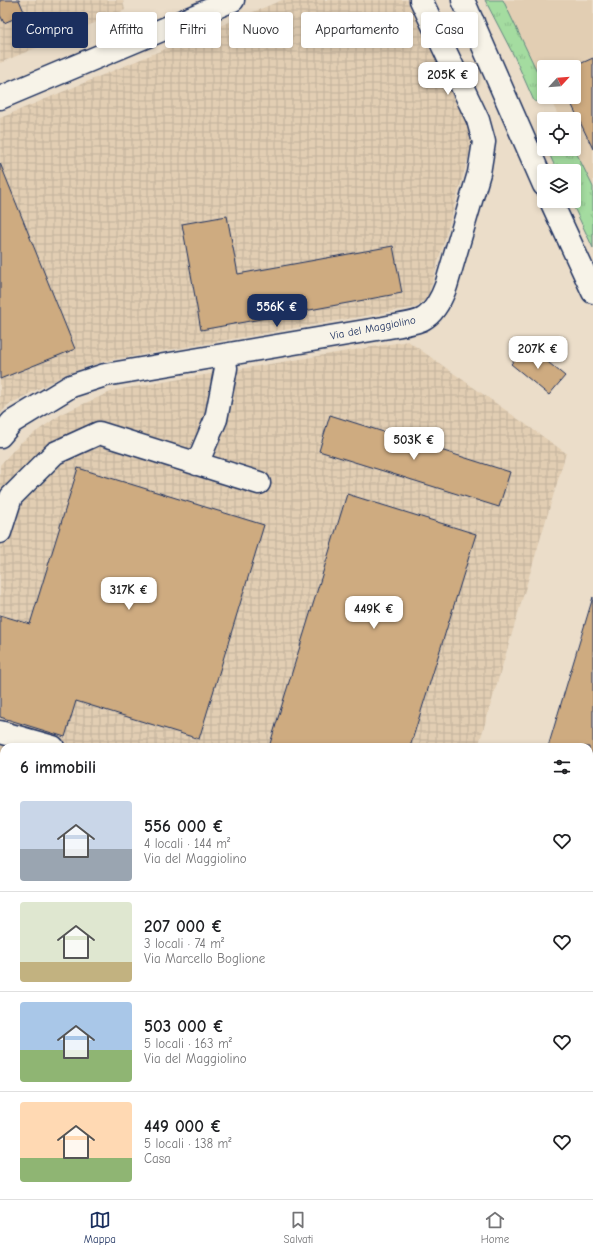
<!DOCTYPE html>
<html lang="it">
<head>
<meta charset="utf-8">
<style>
	body { margin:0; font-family:"Comic Neue",sans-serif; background:#f6f6f6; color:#202124; height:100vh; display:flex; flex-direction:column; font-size:15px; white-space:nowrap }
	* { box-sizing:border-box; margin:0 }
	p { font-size:13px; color:#757577 }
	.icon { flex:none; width:22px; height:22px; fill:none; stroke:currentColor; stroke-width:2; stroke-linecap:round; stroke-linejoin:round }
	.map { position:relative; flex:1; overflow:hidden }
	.sheet { position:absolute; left:0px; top:743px; width:593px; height:456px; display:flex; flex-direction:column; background:#fff; border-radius:12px 12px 0 0; box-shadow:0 2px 6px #0003 }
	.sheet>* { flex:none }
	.top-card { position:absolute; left:12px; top:12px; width:569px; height:36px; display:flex; gap:8px }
	.needle { width:26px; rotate:64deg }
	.fabs { position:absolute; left:537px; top:60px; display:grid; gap:8px }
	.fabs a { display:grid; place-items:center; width:44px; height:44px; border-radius:4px; background:#fff; box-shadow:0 2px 6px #0003; font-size:20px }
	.price { position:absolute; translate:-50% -34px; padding:0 9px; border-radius:8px; background:#fff; color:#222; font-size:13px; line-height:26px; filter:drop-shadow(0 1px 2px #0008) }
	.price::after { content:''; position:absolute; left:50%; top:24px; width:12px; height:9px; margin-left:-6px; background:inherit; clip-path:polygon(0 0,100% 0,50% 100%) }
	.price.active { background:#1b2f5e; color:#fff }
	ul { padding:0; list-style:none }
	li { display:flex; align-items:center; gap:12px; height:100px; padding:0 20px }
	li+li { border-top:1px solid #e0e0e0 }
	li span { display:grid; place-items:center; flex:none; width:112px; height:80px; border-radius:4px; color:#555 }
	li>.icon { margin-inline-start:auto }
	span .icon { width:48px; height:48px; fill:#fffc; stroke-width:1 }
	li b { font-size:17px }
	h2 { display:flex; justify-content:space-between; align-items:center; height:48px; padding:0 20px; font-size:17px }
	.pill { padding:0 14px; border-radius:4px; background:#fff; box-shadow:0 2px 6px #0003; font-size:14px; line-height:36px }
	.pill.active { background:#1b2f5e; color:#fff }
	.dock { display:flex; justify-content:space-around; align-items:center; height:56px; border-top:1px solid #e0e0e0; background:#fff; font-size:11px; color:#757577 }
	.dock a { display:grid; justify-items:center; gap:2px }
	.dock .active { color:#1b2f5e }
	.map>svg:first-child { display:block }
	.built { fill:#e2ceb3 }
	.industrial { fill:url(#industrial-grid) }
	.grass { fill:url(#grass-tufts); stroke:#60867f }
	.building { fill:#ceab80; stroke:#1b2f5e }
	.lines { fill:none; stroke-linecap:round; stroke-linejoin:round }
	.minor-casing { stroke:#1b2f5e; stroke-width:25 }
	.minor { stroke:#f7f3e8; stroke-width:22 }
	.labels { text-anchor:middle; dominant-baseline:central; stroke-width:3; stroke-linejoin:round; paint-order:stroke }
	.street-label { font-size:11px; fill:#1b2f5e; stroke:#f7f3e8 }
</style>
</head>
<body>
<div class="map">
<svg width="593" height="1199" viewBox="0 0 593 1199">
	<defs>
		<pattern id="industrial-grid" width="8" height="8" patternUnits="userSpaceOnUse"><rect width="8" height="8" fill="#e2ceb3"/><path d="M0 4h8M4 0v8" fill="none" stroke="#c1b19c"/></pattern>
		<pattern id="grass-tufts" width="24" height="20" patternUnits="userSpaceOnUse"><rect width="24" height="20" fill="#a4dca0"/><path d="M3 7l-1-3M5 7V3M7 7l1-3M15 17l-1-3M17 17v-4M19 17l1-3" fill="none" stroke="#8dbd8c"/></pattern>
	</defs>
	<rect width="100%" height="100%" fill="#ebddc9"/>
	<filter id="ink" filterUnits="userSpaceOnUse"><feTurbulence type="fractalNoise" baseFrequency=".025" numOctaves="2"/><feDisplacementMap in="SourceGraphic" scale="8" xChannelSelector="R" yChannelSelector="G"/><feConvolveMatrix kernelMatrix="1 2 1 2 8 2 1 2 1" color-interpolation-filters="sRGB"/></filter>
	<g filter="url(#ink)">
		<path class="built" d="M503 0H593V187L574 148V119H560L549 97H574V67H544V86Z
			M0 774 4 776V1158L0 1156Z
			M86 1195H343L342 1199H95Z"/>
		<path class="industrial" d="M0 0H123L125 10 0 63Z
			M282 0H411L474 138 428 297 417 307 105 361 66 374 8 405 0 414V118Z
			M408 341 566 453 478 747H4V776L0 774V465L20 443 63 413 115 390Z"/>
		<path class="grass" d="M485 0H503L544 86V97H549L550 98 539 102 534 101 515 58Z
			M574 148 593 187V248L571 201H574V171H557L547 149H574Z
			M0 1156 4 1158V1195H86L95 1199H0Z"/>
		<path class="building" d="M0 0H19L25 14 4 23 0 15Z
			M593 58V149L568 97H574L573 67Z
			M0 163 75 349 0 379Z
			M227 216 238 274 393 246 402 293 201 330 182 224Z
			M527 345 565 376 549 395 511 364Z
			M330 415 510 472 499 507 319 451Z
			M78 468 264 525 199 739 76 701 65 737 0 717V615L30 624Z
			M347 494 476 534 410 747H269Z
			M593 597V750L589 764V747H548Z
			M589 802H593V888L589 889Z
			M589 947 593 948V1038L589 1037Z
			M589 1134 593 1140V1199H529L526 1195H589Z
			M412 1195H462L461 1199H411Z"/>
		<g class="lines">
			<defs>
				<path id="minor" d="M463 0 544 185
					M441 40 473 22
					M0 98 233 0
					M551 201 593 292
					M0 436 12 422 71 386 105 375 383 328C393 326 414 324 423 319 434 313 442 297 446 286L479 173 484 142 478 120 421 0
					M197 464 216 419 226 368 224 355
					M0 532 11 497 55 453 99 433 259 483
					M0 732 53 747"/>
			</defs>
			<use href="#minor" class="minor-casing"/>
			<use href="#minor" class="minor"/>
		</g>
	</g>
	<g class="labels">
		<g class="street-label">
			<text transform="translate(373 328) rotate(-11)">Via del Maggiolino</text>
		</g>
	</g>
</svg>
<div class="fabs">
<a><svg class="needle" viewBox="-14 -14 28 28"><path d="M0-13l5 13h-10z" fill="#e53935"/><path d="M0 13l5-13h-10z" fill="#757577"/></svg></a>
<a><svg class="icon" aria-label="locate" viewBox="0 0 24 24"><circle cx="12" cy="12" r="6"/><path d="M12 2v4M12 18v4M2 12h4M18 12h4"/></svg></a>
<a><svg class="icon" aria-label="layers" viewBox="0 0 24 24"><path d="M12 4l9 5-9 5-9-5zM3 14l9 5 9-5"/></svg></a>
</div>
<b class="price" style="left:448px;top:96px">205K €</b>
<b class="price active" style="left:277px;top:328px">556K €</b>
<b class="price" style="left:538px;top:370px">207K €</b>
<b class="price" style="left:414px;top:461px">503K €</b>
<b class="price" style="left:129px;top:611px">317K €</b>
<b class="price" style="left:374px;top:630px">449K €</b>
<div class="top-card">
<a class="pill active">Compra</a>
<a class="pill">Affitta</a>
<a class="pill">Filtri</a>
<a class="pill">Nuovo</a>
<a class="pill">Appartamento</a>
<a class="pill">Casa</a>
</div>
<section class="sheet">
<h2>6 immobili<svg class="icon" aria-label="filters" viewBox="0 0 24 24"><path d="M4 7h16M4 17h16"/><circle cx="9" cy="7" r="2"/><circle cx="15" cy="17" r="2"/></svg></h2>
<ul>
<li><span style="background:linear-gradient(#c9d6e8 60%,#9aa5b1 0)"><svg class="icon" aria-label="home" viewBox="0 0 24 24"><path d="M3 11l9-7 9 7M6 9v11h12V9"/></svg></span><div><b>556 000 €</b><p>4 locali · 144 m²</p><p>Via del Maggiolino</p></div><svg class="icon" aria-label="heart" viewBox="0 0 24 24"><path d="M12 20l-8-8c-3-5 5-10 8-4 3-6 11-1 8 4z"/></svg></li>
<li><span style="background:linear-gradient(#dfe7d0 75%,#c2b280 0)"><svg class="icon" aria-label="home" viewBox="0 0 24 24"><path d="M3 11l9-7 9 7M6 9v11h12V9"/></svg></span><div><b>207 000 €</b><p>3 locali · 74 m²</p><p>Via Marcello Boglione</p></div><svg class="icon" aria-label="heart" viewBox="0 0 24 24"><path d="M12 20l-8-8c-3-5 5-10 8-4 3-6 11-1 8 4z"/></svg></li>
<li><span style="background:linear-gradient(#a9c7e8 60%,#8fb573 0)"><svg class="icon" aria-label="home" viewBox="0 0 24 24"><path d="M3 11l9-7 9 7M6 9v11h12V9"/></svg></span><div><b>503 000 €</b><p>5 locali · 163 m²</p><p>Via del Maggiolino</p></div><svg class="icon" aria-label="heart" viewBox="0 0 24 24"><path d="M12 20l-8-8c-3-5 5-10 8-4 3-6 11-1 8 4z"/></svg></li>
<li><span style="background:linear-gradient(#ffd9b3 70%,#8fb573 0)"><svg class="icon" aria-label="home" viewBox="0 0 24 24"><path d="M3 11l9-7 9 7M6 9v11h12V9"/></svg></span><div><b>449 000 €</b><p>5 locali · 138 m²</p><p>Casa</p></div><svg class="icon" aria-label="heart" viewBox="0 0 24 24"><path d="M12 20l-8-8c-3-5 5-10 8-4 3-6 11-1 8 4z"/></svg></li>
</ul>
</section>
</div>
<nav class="dock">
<a class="active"><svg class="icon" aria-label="map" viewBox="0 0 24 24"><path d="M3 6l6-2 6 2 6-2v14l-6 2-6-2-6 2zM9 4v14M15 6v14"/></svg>Mappa</a>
<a><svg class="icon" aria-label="saved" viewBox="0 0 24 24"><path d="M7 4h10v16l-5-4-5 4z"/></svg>Salvati</a>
<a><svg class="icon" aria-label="home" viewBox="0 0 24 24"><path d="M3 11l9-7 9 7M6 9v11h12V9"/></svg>Home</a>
</nav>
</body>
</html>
